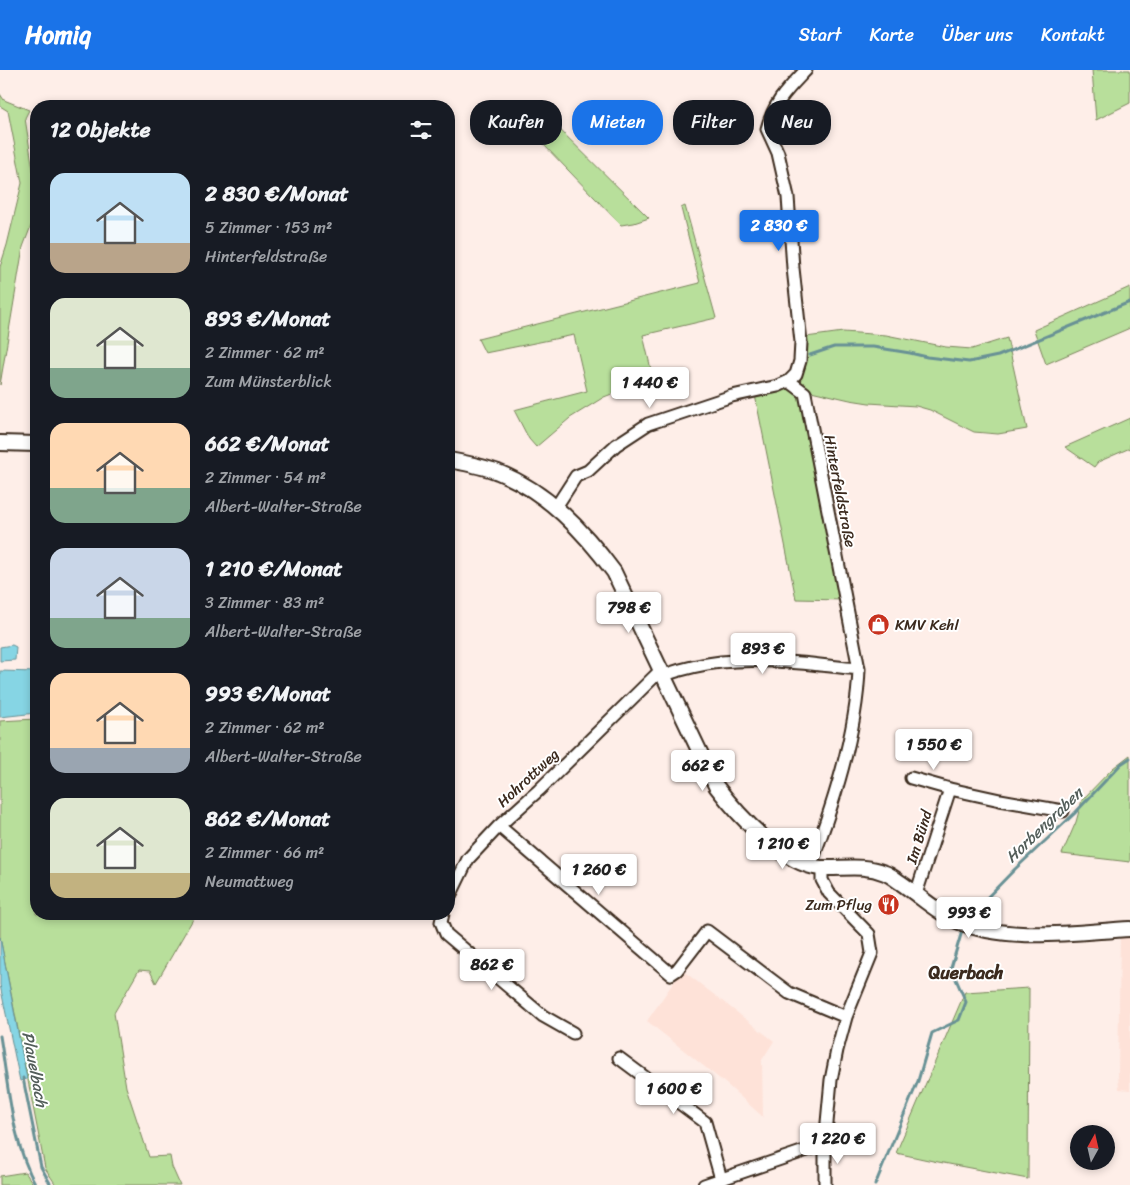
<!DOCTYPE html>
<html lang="de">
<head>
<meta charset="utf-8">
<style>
	body { margin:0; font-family:Sriracha,sans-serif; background:#242831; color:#f1f3f6; height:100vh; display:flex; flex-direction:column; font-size:19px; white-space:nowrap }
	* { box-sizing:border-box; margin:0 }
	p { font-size:16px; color:#9ea1a6 }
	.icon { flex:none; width:28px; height:28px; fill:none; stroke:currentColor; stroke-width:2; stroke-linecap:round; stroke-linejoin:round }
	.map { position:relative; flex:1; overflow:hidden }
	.details { position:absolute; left:30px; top:30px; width:425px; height:820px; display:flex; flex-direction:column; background:#171b24; border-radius:20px; box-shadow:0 2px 8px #0003 }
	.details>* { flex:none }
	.top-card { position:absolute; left:470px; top:30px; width:475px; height:45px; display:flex; gap:10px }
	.needle { width:32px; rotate:8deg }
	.tools { position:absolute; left:1070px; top:1055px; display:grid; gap:10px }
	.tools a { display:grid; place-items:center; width:45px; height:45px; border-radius:50%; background:#171b24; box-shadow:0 2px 8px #0003; font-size:25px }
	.price { position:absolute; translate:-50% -42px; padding:0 11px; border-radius:5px; background:#fff; color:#222; font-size:16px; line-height:32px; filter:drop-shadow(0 1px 2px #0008) }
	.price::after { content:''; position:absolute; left:50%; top:30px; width:15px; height:11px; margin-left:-8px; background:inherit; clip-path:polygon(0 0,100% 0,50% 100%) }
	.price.active { background:#1a73e8; color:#fff }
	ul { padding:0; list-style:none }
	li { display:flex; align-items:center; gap:15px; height:125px; padding:0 20px }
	li span { display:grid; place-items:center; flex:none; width:140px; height:100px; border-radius:15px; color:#555 }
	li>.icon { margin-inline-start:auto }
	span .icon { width:60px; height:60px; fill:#fffc; stroke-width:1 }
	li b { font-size:21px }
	h2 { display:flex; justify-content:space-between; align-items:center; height:60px; padding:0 20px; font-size:21px }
	.chip { padding:0 18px; border-radius:20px; background:#171b24; box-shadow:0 2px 8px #0003; font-size:18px; line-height:45px }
	.chip.active { background:#1a73e8; color:#fff }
	header { display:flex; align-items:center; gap:30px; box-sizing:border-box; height:70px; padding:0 25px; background:#1a73e8; color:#fff }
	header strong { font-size:24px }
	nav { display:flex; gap:28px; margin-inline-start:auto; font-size:18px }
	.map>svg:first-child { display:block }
	.built { fill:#fee2d8 }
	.green { fill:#b8df9b; stroke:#7a845c }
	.water { fill:#86d5e4; stroke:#689195 }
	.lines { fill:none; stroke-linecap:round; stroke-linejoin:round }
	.stream { stroke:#689195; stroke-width:3 }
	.minor-casing { stroke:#3b2a1e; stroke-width:15 }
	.tertiary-casing { stroke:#3b2a1e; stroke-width:18 }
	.minor { stroke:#fff; stroke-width:11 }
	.tertiary { stroke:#fff; stroke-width:14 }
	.labels { text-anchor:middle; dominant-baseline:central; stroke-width:4; stroke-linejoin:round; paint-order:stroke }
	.street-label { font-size:15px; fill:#3b2a1e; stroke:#fff }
	.poi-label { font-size:15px; fill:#3b2a1e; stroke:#fff; text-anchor:start }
	.water-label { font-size:16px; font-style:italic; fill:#525d59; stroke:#fff }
	.quarter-label { font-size:18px; font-weight:bold; fill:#3b2a1e; stroke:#fff }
</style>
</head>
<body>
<header>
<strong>Homiq</strong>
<nav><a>Start</a><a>Karte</a><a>Über uns</a><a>Kontakt</a></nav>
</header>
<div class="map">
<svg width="1130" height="1115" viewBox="0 0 1130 1115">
	<rect width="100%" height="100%" fill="#feeee8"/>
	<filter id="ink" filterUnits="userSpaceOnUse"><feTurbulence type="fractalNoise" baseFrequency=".02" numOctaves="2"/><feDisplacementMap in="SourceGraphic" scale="10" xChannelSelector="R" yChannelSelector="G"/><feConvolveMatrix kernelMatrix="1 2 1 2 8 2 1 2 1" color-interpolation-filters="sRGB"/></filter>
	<g filter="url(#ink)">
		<path class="built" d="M1130 858V1020L1119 1019 1118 1005 1120 867Z
			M682 900 774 971 762 990 763 1047 725 1013 647 951Z"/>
		<path class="green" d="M1092 0H1130V33L1096 50Z
			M0 24 4 30 29 40 25 48 36 119 34 148 23 177 0 315V197L7 175 22 113 8 41 0 36Z
			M528 32 536 36 649 148 634 153 621 155 516 46Z
			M685 136 716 248 643 265 653 308 604 327 570 348 536 377 529 369 514 340 587 321 574 265 485 283 478 269 700 213 681 138Z
			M1130 217V258L1046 294 1034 260Z
			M843 262 886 265 946 277 972 279 1007 268 1027 359 998 364 974 362 930 340 916 336 869 333 850 330 811 321 801 314 800 306 806 267Z
			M783 319 794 320 802 329 843 530 796 529 755 325Z
			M1130 348V378L1098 392 1094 397 1065 377Z
			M36 649V844H196L156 913 150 901 139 900 114 943 126 1017 149 1087 170 1086 172 1097 180 1115H56L45 1098 0 867V651Z
			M1130 685V792L1062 784 1076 752 1082 730 1113 698Z
			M1029 918 1028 1109 933 1091 896 1083 965 922Z
			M25 1102 34 1115H0V1106Z"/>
		<path class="water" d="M12 575 16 577 15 590 0 591V577Z
			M0 601 36 602V643L0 647Z
			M0 867 27 1009 20 1011 0 915Z"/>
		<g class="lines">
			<path class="stream" d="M810 285 834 277H873L910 283 927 287 969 292 998 286 1130 232
				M975 840 1015 799 1074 744 1121 694 1130 688
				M0 966C8 1013 12 1074 36 1115
				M23 1008 41 1097 51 1115
				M875 1115 918 1011 932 963 959 950 966 932 951 898 962 861"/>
			<defs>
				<path id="minor" d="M789 311 805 323 859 599C857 663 833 736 810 796
					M556 437 576 406 588 401 616 375 648 354 732 326 778 316 789 311 796 304 800 291 801 272 793 198 788 127 778 83 767 59C774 32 787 20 806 0
					M662 599 539 720 499 756 671 904 677 900 707 861 789 923 846 947
					M664 605C682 599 702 594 721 592 766 587 814 595 859 599
					M911 708 950 719
					M822 798V810L829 823 869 864 872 883 846 947 837 980 831 1010 825 1074V1115
					M916 824 950 719 1000 730 1063 741
					M449 828 468 789 499 756
					M443 844 441 852 446 864 543 946 573 963
					M619 988 705 1052 721 1109
					M704 1115 825 1074"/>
				<path id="tertiary" d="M0 373 36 374
					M449 390C465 393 482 396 498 402 547 422 583 460 614 502L716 716C738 745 783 795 821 798 844 799 863 794 885 803 891 805 896 810 901 813 920 826 936 842 957 851 1008 873 1076 862 1130 859"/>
			</defs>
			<use href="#minor" class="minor-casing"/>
			<use href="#tertiary" class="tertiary-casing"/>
			<use href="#minor" class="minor"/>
			<use href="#tertiary" class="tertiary"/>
		</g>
	</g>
	<defs>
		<symbol id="shop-disc" viewBox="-11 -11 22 22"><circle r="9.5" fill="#c8321e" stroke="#fff"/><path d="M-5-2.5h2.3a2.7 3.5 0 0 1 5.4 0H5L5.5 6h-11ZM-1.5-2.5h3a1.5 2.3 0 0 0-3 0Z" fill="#fff"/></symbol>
		<symbol id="restaurant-disc" viewBox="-11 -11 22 22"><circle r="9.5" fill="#c8321e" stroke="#fff"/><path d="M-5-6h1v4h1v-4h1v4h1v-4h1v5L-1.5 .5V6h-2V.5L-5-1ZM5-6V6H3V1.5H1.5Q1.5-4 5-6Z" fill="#fff"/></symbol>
	</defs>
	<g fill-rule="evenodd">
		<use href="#shop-disc" x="866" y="542" width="25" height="25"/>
		<use href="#restaurant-disc" x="876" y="822" width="25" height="25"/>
	</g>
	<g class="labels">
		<g class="street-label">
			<text transform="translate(840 421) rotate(79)">Hinterfeldstraße</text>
			<text transform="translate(528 708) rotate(-43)">Hohrottweg</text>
			<text transform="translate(919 767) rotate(-73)">Im Bünd</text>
		</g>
		<g class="poi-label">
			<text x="895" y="555">KMV Kehl</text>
			<text x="872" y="835" text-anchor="end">Zum Pflug</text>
		</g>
		<g class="water-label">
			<text transform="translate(1044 755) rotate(-44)">Horbengraben</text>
			<text transform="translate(35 999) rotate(79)">Plauelbach</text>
		</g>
		<g class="quarter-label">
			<text x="966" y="903">Querbach</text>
		</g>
	</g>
</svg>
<div class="tools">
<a><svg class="needle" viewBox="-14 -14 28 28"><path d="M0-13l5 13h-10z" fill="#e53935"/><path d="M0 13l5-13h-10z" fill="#9ea1a6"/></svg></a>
</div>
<b class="price active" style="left:779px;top:182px">2 830 €</b>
<b class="price" style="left:650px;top:339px">1 440 €</b>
<b class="price" style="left:629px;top:564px">798 €</b>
<b class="price" style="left:763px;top:605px">893 €</b>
<b class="price" style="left:934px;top:701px">1 550 €</b>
<b class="price" style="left:703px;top:722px">662 €</b>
<b class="price" style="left:783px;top:800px">1 210 €</b>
<b class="price" style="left:599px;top:826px">1 260 €</b>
<b class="price" style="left:969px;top:869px">993 €</b>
<b class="price" style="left:492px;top:921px">862 €</b>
<b class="price" style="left:674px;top:1045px">1 600 €</b>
<b class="price" style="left:838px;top:1095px">1 220 €</b>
<div class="top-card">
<a class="chip">Kaufen</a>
<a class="chip active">Mieten</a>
<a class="chip">Filter</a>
<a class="chip">Neu</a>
</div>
<section class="details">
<h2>12 Objekte<svg class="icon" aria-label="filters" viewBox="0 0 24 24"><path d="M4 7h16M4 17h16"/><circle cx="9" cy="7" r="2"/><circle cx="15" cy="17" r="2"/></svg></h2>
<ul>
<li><span style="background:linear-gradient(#bfe0f5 70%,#b9a48a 0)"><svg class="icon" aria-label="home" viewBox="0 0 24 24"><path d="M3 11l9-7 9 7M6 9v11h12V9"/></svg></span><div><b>2 830 €/Monat</b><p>5 Zimmer · 153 m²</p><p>Hinterfeldstraße</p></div></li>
<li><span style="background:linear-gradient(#dfe7d0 70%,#7fa58c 0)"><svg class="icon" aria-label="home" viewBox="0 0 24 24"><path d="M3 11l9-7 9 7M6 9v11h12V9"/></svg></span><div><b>893 €/Monat</b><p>2 Zimmer · 62 m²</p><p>Zum Münsterblick</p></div></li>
<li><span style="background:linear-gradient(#ffd9b3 65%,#7fa58c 0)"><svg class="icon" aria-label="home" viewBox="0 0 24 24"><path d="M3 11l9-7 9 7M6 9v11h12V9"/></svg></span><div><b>662 €/Monat</b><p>2 Zimmer · 54 m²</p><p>Albert-Walter-Straße</p></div></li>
<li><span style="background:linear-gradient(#c9d6e8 70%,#7fa58c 0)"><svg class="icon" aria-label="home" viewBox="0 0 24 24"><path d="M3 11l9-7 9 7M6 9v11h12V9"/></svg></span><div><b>1 210 €/Monat</b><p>3 Zimmer · 83 m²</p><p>Albert-Walter-Straße</p></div></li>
<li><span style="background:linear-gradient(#ffd9b3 75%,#9aa5b1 0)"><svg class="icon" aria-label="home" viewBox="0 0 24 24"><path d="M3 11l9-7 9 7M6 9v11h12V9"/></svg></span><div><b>993 €/Monat</b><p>2 Zimmer · 62 m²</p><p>Albert-Walter-Straße</p></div></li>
<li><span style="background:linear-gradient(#dfe7d0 75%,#c2b280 0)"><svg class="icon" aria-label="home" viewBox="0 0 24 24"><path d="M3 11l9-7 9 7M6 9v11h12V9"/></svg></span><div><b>862 €/Monat</b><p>2 Zimmer · 66 m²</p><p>Neumattweg</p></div></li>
</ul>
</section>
</div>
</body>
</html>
